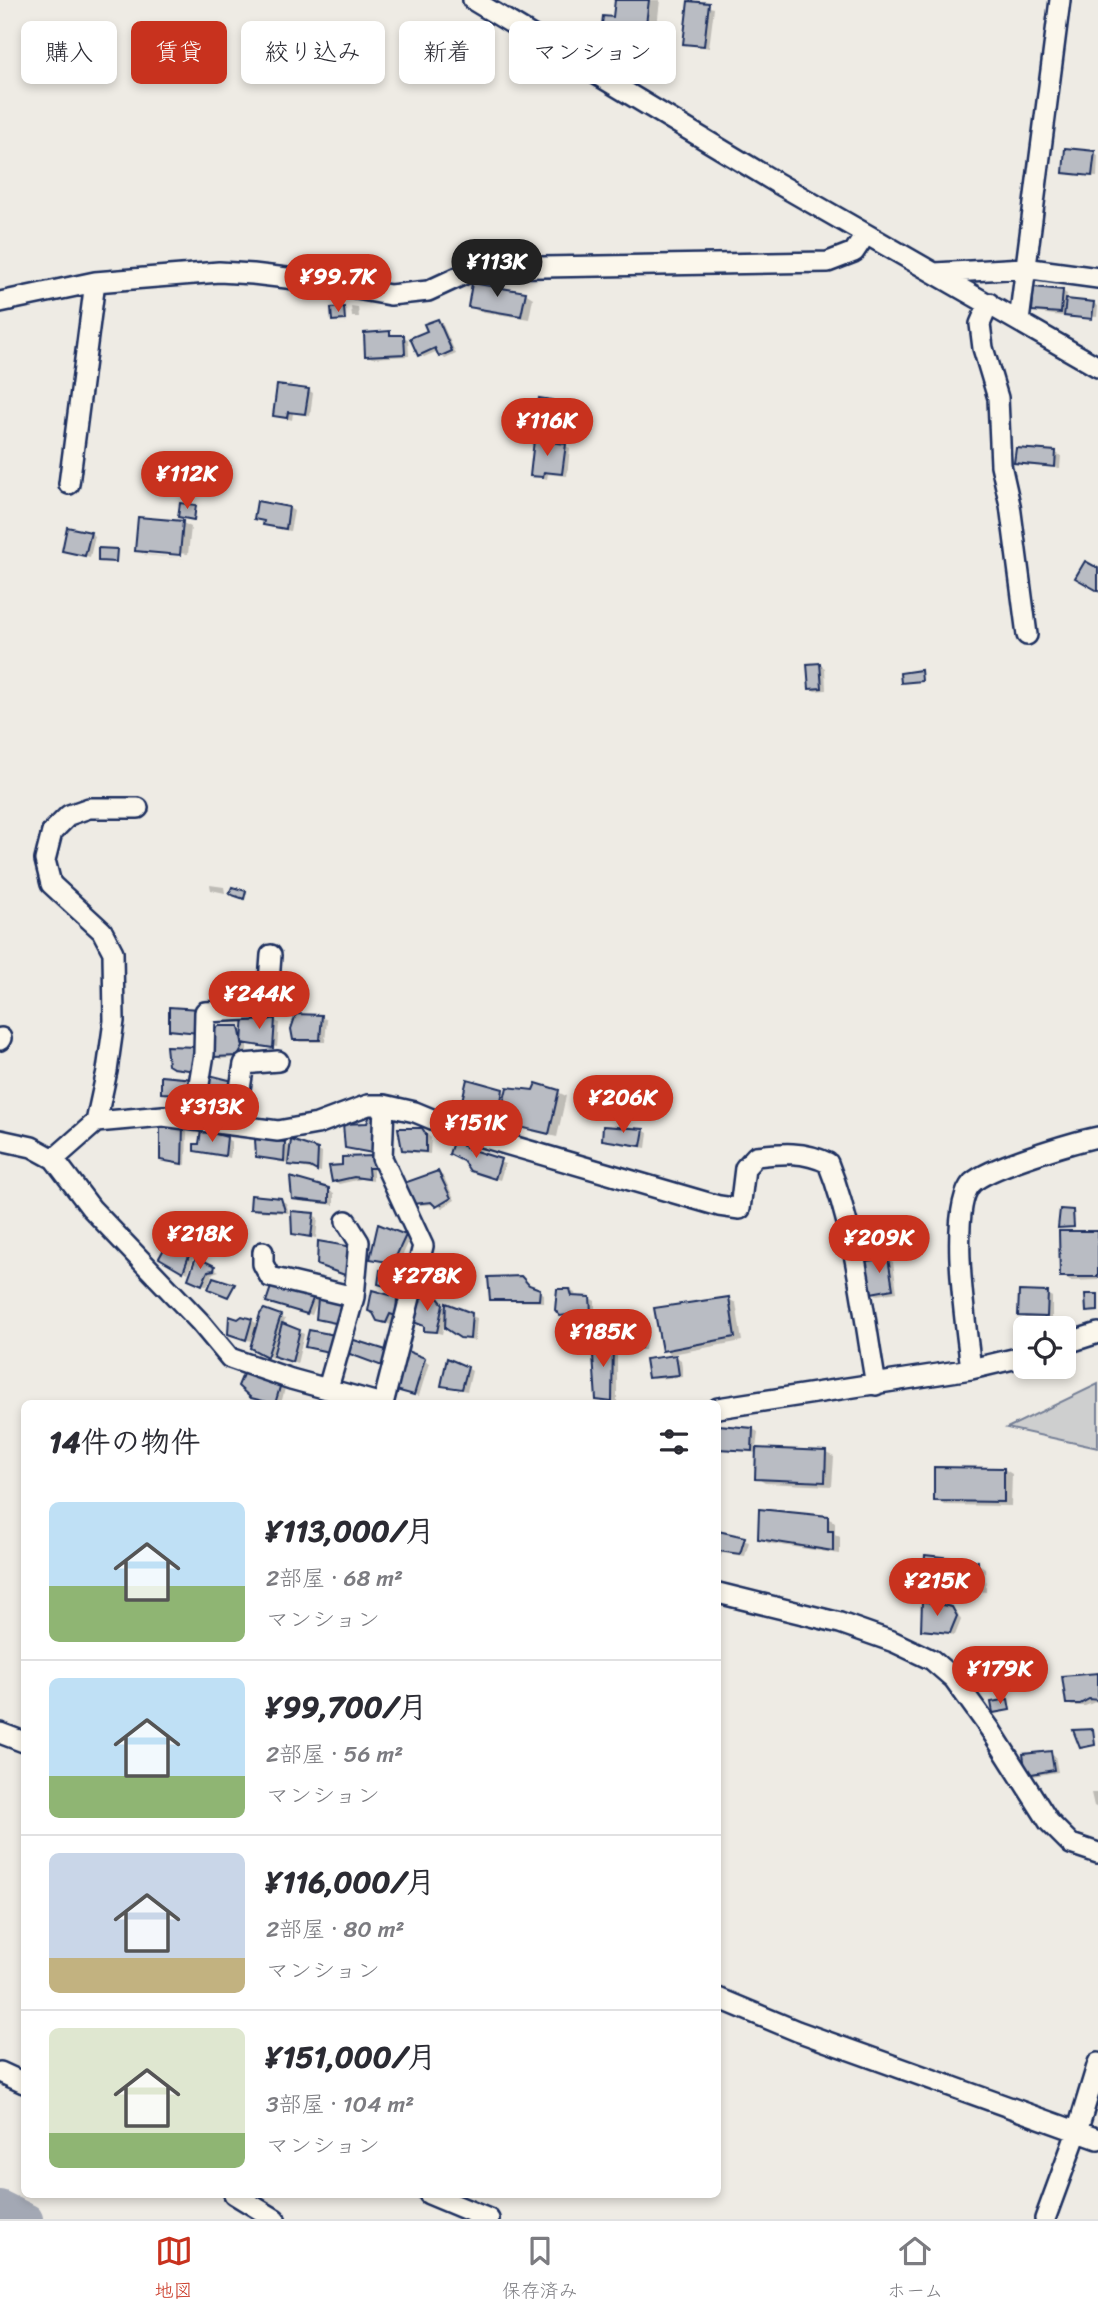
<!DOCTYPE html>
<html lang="ja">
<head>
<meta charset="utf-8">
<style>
	body { margin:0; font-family:Sriracha,"Klee One",sans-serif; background:#f7f7f7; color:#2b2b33; height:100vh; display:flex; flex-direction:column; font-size:26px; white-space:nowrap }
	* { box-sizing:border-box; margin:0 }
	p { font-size:23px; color:#7c7c81 }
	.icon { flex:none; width:38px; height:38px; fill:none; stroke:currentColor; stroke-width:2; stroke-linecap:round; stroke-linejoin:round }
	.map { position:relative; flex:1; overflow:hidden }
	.panel { position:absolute; left:21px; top:1400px; width:700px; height:798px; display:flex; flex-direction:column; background:#fff; border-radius:10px; box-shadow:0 4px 10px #0003 }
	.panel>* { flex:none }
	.guide { position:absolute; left:21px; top:21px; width:700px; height:63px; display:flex; gap:14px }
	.tools { position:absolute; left:1013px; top:1316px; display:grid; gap:14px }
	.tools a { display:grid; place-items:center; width:63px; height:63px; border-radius:10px; background:#fff; box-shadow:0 4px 10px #0003; font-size:35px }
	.price { position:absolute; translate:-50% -60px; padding:0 16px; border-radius:24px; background:#c8321e; color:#fff; font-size:23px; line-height:46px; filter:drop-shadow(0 2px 4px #0008) }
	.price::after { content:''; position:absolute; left:50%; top:42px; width:21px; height:16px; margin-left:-10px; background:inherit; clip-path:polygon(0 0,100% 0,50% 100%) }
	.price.current { background:#222; color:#fff }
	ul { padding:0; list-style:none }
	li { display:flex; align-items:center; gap:21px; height:175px; padding:0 28px }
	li+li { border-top:2px solid #e1e1e2 }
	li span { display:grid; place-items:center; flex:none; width:196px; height:140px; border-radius:10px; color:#555 }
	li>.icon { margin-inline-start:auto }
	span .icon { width:84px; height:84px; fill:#fffc; stroke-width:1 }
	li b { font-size:30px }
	h2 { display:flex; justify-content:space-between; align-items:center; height:84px; padding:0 28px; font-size:30px }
	.chip { padding:0 24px; border-radius:10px; background:#fff; box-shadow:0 4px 10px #0003; font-size:24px; line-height:63px }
	.chip.current { background:#c8321e; color:#fff }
	.menu { display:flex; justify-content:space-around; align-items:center; height:98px; border-top:2px solid #e1e1e2; background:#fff; font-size:19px; color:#7c7c81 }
	.menu a { display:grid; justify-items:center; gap:4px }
	.menu .current { color:#c8321e }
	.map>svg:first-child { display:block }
	.green { fill:#cecfcf; stroke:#747f96; stroke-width:2 }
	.shadow { fill:#0003 }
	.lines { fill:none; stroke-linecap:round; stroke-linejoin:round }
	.river { stroke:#a3a8b4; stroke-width:30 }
	.building { fill:#b9bcc3; stroke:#1b2f5e; stroke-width:2 }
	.street-casing { stroke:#1b2f5e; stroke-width:24 }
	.street { stroke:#fbf7ec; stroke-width:19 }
</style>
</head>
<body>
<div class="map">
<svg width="1098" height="2219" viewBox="0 0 1098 2219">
	<rect width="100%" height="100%" fill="#eeebe4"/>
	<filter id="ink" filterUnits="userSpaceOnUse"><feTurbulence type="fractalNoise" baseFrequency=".0143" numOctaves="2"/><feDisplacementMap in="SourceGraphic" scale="14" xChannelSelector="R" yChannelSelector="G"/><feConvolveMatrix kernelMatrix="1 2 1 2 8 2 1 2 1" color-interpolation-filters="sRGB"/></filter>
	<g filter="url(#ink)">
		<path class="green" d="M1098 1384V1448L1007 1428Z"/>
		<path class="shadow" d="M617 0H660L654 53 613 48 602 42 615 19Z
			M690 3 714 8 709 48 684 43Z
			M1094 153 1098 155 1097 177 1070 175 1065 172Z
			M1062 291 1067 294 1066 301 1093 303 1098 306 1097 317 1069 315V317L1039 313 1034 310Z
			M525 293 533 298 529 319 478 311 470 306Z
			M351 306 358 307 359 317H352Z
			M438 321 442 323 456 354 445 359 438 351 424 357 419 354 429 332Z
			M389 333 408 339 409 356 372 358 367 355Z
			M308 390 313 393 310 416 293 413 292 420 275 415Z
			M551 402 553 403 550 420 539 418Z
			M565 446 570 448 567 476 548 474 547 479 532 475Z
			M1056 453 1061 456 1060 468 1021 465 1016 462Z
			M289 508 294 511 290 531 270 527 265 525 266 522 256 518Z
			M183 523 191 527 188 554 143 550V554L188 559 145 555 137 550Z
			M90 533 95 536 90 557 64 550Z
			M820 665 825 668 826 690 815 691 811 688Z
			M210 885 224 887 225 893 211 890Z
			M322 1017 327 1020 325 1042H300L295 1039Z
			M274 1020 279 1023 277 1047 247 1042V1050L243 1057 220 1059 215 1056 239 1028 245 1031Z
			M163 1078 186 1096 168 1095 163 1092Z
			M658 1088 663 1091V1096H650L649 1102 612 1098 607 1095Z
			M503 1091 507 1094 558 1092 566 1096 557 1137 509 1126 501 1121 504 1110 496 1109 493 1114 463 1104Z
			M182 1128 187 1130 186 1165 166 1162 161 1159Z
			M422 1129 431 1138 430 1154 409 1152 404 1149Z
			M643 1130 648 1133 646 1148 609 1142 604 1139Z
			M227 1139 232 1142 230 1158 196 1150Z
			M285 1144 292 1148 317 1150 322 1153 321 1172 257 1156Z
			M467 1151 505 1164 500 1180 476 1173Z
			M373 1158 379 1170H373V1181L361 1179 339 1184 334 1181Z
			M438 1173 443 1176 455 1200 442 1208 436 1204 420 1205 415 1202Z
			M328 1190 334 1193V1205L298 1201 293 1198Z
			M280 1200 286 1203 289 1213 257 1211 252 1208Z
			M313 1215 318 1218 316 1238 294 1233Z
			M380 1227 410 1239 398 1265 372 1258Z
			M1098 1232V1280L1070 1281 1062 1276Z
			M190 1251 195 1254 188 1273 161 1257Z
			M197 1259 219 1271 213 1273 207 1286 191 1278Z
			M457 1259 462 1262V1279L445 1278 432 1270Z
			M888 1259 893 1262 897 1292 877 1295 873 1292Z
			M521 1278 533 1288 544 1294V1302L497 1301 492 1298Z
			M272 1289 318 1300 312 1315 268 1301Z
			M569 1290 575 1293 576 1298H590L595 1301V1314L566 1317 561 1314Z
			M1048 1294 1052 1297V1319L1025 1318 1020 1315Z
			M396 1298 401 1301 391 1325 378 1320Z
			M728 1299 736 1303 742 1341 672 1354 681 1360 683 1377 654 1379 649 1377 675 1357 664 1350Z
			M438 1300 447 1308 477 1318 475 1341 467 1340 444 1325 442 1334 426 1330Z
			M265 1311 285 1319 283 1325 304 1334 297 1364 273 1355 272 1358 252 1347 254 1342 234 1336 251 1320 258 1324Z
			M643 1320 648 1323 645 1350H627L615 1339 595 1335Z
			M612 1343 617 1346V1404L598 1399Z
			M424 1360 429 1363 419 1396 398 1389Z
			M467 1368 472 1371 467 1391 443 1385Z
			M244 1375 286 1384 281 1404H269L252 1396Z
			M718 1427 753 1429 758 1432 756 1449 826 1453 834 1457 832 1486 765 1483 757 1478 758 1453 718 1449Z
			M1004 1469 1012 1474 1011 1506 944 1505 936 1500Z
			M827 1518 835 1522V1534L840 1537V1554L768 1543 760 1538Z
			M718 1533 749 1542 745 1556 722 1553 718 1563Z
			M977 1563 985 1568 986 1592 933 1587 925 1583Z
			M718 1602 722 1605 718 1616Z
			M951 1609 957 1612 961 1620 955 1635 928 1631 923 1629Z
			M1098 1675V1701L1085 1706H1072L1067 1703Z
			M1051 1753 1055 1756 1058 1772 1033 1776 1028 1774Z
			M1091 1793H1098V1808L1094 1806Z"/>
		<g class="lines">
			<path class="river" d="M0 2205 28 2219"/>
		</g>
		<path class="building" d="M615 0H649L643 48 600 43 603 16 613 17Z
			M688 1 709 3 704 46 683 44Z
			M1065 148 1095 151 1092 176 1063 173Z
			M472 283 526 292 521 316 468 307Z
			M1034 287 1063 290 1061 313 1032 311Z
			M1066 299 1094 302 1092 319 1064 316Z
			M344 307 345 320 332 321 331 308Z
			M438 319 452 351 439 357 435 348 418 356 410 338 427 331 424 324Z
			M390 331V335H404L405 354 365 356 364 333Z
			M277 385 309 389 305 414 288 412 287 418 273 416Z
			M539 398 552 400 549 420 535 418Z
			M534 440 566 444 562 474 544 472 543 477 530 476Z
			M1016 448 1056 451 1055 467 1014 463Z
			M257 501 289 507 286 529 263 525 264 521 254 519Z
			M180 503 196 505 194 520 178 517Z
			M138 517 183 521 180 555 135 551Z
			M67 527 91 532 85 556 62 551Z
			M98 548 117 549 116 562 98 561Z
			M1085 561 1098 568V591L1075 578Z
			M820 663 822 688 809 689 807 664Z
			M921 670 922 681 901 683 900 673Z
			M232 887 246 891 244 899 229 894Z
			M169 1007 199 1009 198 1033 169 1030Z
			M296 1014 322 1015 320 1040H293L291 1029Z
			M244 1015 275 1019 273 1048 242 1043Z
			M219 1026H239L243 1047 238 1056 214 1057 212 1031Z
			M166 1046 199 1047 196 1071 173 1068 168 1065Z
			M209 1075 237 1082 231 1103 205 1093Z
			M161 1076 194 1079 190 1098 180 1094 161 1093Z
			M467 1079 503 1089 500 1108 491 1107 487 1113 461 1105Z
			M603 1080 659 1086V1094H646L644 1100 605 1096Z
			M536 1083 559 1090 549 1134 499 1122 507 1087 533 1090Z
			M370 1115 375 1117 378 1154 345 1148 343 1124 367 1123Z
			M183 1126 182 1164 160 1160V1127Z
			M603 1126 644 1129 641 1146 602 1140Z
			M398 1128H422L426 1134V1152L402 1150Z
			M201 1130 227 1137 225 1156 194 1151V1144H199Z
			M255 1139 285 1142 284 1161 256 1157Z
			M454 1139 466 1148 501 1159 495 1179 470 1171 463 1161 449 1154Z
			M291 1140 318 1149 317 1171 310 1167 288 1165Z
			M374 1156V1168H368L369 1179 354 1177 332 1182 329 1166 342 1165V1157Z
			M438 1171 451 1198 436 1207 431 1202 413 1204 404 1183Z
			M290 1177 329 1188V1203L292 1199Z
			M251 1195 281 1198 285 1211 250 1209Z
			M1060 1209 1073 1210 1074 1227 1058 1228Z
			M291 1211 314 1213 311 1237 292 1234Z
			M378 1224 406 1235 393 1263 370 1259Z
			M1059 1231H1098V1277H1060Z
			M169 1240 191 1250 183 1272 159 1258Z
			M318 1241 353 1247 348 1272 345 1275 317 1265Z
			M432 1256 457 1258 458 1277H439L430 1271Z
			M196 1257 215 1266 214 1270 208 1271 202 1285 188 1279Z
			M888 1258 893 1289 871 1293 866 1261Z
			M380 1270 394 1275 391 1288 378 1284Z
			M521 1276 529 1285 540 1289 539 1300H490L488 1277Z
			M213 1277 235 1284 228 1297 208 1289Z
			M271 1287 314 1296 307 1314 266 1302Z
			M557 1289H570L572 1296 590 1297 591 1312 560 1316 555 1310Z
			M372 1290 397 1297 396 1316 390 1314 386 1323 377 1321 373 1313 368 1311Z
			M1019 1291 1048 1292 1047 1317 1018 1316Z
			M1085 1294H1098V1311L1086 1312Z
			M423 1297 438 1298 443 1304 437 1332 424 1331V1326L411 1321 415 1298Z
			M729 1297 735 1337 662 1351 654 1308Z
			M318 1299 345 1304 340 1324 316 1319Z
			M446 1303 472 1313 470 1339 460 1338 445 1328Z
			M264 1309 281 1315 267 1357 250 1348 260 1314Z
			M229 1316 238 1319 242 1316 252 1319 246 1340 228 1334Z
			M594 1317 644 1318 641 1348 621 1349 611 1338 594 1336Z
			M282 1323 300 1330 292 1362 273 1356Z
			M309 1330 335 1335 329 1352 305 1347Z
			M354 1340 386 1350 382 1366 347 1353Z
			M592 1340 613 1341 612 1402 596 1400Z
			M402 1349 425 1358 414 1395 396 1390Z
			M676 1355 679 1375 648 1378 645 1359Z
			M447 1358 468 1367 462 1389 441 1386Z
			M251 1372 282 1380 275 1404 251 1398 238 1386 243 1374Z
			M718 1425 753 1428 752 1451 718 1449Z
			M756 1448 826 1451 825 1482 755 1479Z
			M934 1467 1004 1468V1502L934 1501Z
			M759 1509 828 1516V1531H833V1551L758 1539Z
			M718 1531 745 1537 740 1554 718 1551Z
			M925 1555 978 1561 979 1588 923 1584Z
			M922 1601 952 1607 957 1616 950 1633 921 1630Z
			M1098 1673V1700L1089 1699 1080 1704H1066L1062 1676Z
			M1008 1699 1010 1710 993 1713 991 1702Z
			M1093 1729 1095 1745 1080 1748 1073 1730Z
			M1051 1751 1054 1770 1026 1775 1023 1754Z"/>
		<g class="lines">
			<defs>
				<path id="street" d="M473 0 777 183 1098 367
					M935 273 1024 268 1098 278
					M0 302 95 282 219 272 253 274 312 281 390 295 428 291 469 272 490 268 828 262 854 252 866 234
					M989 303 980 324 983 348 998 398 1001 465 1010 505 1027 635
					M1019 321 1060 0
					M69 484 95 282
					M0 1040 1 1038
					M193 1120 204 1054 205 1012 267 1009 271 955
					M96 1122 163 1116 278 1131 317 1124 368 1105H384L415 1112 461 1131 719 1206 740 1209 745 1168 756 1156C782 1153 804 1151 828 1163 856 1233 863 1312 876 1385
					M234 1125 244 1064 278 1061
					M0 1140 32 1147 54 1159 91 1208 200 1322 230 1358 291 1379 382 1404
					M54 1159 96 1122 107 1071 114 1021 113 952 102 931 51 884 45 860 52 832 69 815 89 808H138
					M263 1252V1264L270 1277 354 1297
					M1064 1344 1098 1333
					M971 1369C967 1332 947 1209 972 1183 989 1167 1073 1142 1098 1137
					M328 1388 354 1297 359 1242 346 1221
					M383 1404 423 1246 382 1158 384 1105
					M718 1408 971 1369 1026 1356
					M718 1593 840 1623 894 1642 932 1660 954 1679 990 1729 1049 1822 1071 1844 1098 1853
					M0 1733 24 1742
					M718 1998 797 2031 1098 2139
					M0 2072 24 2083
					M234 2194 275 2219
					M429 2194 489 2219
					M1045 2219 1077 2132 1098 2063"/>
			</defs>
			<use href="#street" class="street-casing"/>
			<use href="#street" class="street"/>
		</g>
	</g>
</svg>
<div class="tools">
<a><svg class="icon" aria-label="locate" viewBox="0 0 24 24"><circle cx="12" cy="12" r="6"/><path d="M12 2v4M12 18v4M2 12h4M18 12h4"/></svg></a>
</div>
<b class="price current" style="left:497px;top:299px">¥113K</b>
<b class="price" style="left:338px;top:314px">¥99.7K</b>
<b class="price" style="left:547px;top:458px">¥116K</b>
<b class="price" style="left:187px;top:511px">¥112K</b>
<b class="price" style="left:259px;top:1031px">¥244K</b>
<b class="price" style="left:623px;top:1135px">¥206K</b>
<b class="price" style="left:212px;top:1144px">¥313K</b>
<b class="price" style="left:476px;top:1160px">¥151K</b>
<b class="price" style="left:200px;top:1271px">¥218K</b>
<b class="price" style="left:879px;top:1275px">¥209K</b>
<b class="price" style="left:427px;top:1313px">¥278K</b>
<b class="price" style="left:603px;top:1369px">¥185K</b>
<b class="price" style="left:937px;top:1618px">¥215K</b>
<b class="price" style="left:1000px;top:1706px">¥179K</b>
<div class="guide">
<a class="chip">購入</a>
<a class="chip current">賃貸</a>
<a class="chip">絞り込み</a>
<a class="chip">新着</a>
<a class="chip">マンション</a>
</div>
<section class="panel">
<h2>14件の物件<svg class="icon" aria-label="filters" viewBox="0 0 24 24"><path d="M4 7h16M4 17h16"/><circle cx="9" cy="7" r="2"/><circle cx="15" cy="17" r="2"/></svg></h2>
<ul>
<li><span style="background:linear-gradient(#bfe0f5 60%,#8fb573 0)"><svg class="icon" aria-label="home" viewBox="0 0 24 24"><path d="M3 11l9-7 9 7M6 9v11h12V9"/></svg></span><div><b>¥113,000/月</b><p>2部屋 · 68 m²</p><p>マンション</p></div></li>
<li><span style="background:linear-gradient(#bfe0f5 70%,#8fb573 0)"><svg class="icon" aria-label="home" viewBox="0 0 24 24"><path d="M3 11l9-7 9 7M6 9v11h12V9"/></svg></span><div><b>¥99,700/月</b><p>2部屋 · 56 m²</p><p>マンション</p></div></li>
<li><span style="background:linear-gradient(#c9d6e8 75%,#c2b280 0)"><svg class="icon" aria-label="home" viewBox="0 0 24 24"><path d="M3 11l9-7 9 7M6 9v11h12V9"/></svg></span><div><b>¥116,000/月</b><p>2部屋 · 80 m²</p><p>マンション</p></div></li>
<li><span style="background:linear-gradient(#dfe7d0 75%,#8fb573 0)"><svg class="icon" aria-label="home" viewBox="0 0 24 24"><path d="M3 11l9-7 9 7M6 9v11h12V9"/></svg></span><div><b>¥151,000/月</b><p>3部屋 · 104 m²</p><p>マンション</p></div></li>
</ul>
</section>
</div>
<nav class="menu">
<a class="current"><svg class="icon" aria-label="map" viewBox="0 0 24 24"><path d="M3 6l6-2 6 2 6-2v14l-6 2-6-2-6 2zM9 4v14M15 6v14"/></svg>地図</a>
<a><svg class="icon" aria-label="saved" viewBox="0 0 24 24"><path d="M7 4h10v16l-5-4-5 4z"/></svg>保存済み</a>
<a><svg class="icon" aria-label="home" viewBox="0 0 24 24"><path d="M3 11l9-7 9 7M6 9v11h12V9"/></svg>ホーム</a>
</nav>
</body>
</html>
